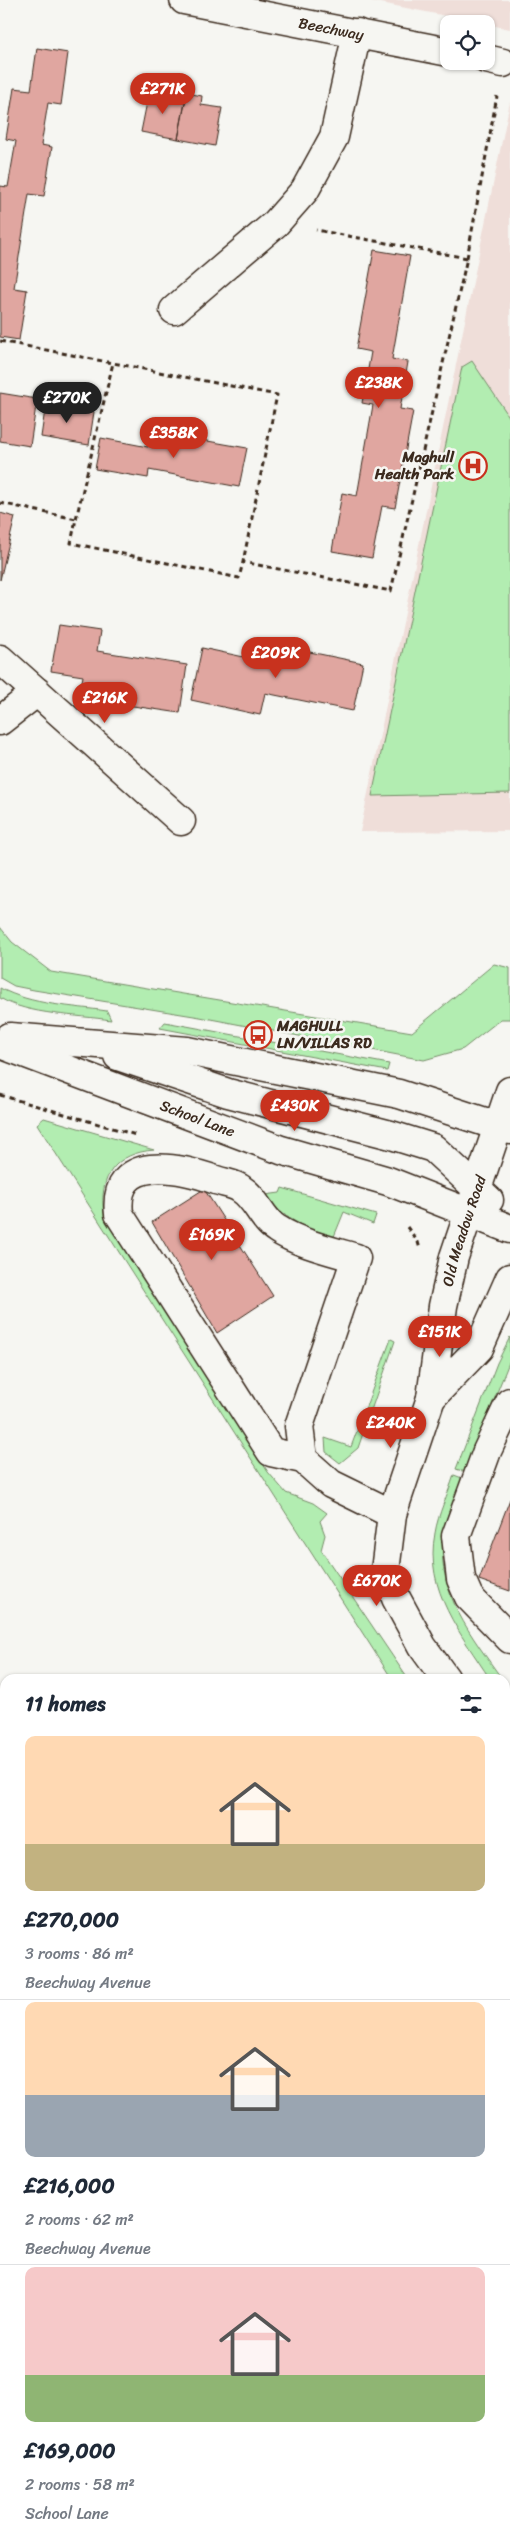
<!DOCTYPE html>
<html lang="en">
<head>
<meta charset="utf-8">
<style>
	body { margin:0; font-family:Sriracha,sans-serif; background:#f2f2f3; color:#1f2937; height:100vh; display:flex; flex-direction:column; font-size:19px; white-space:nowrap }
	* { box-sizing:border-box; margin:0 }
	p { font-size:16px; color:#747a83 }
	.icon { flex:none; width:28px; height:28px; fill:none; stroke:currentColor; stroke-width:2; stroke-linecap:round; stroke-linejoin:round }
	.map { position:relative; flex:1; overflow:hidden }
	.sheet { position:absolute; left:0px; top:1674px; width:510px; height:866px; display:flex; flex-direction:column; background:#fff; border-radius:15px 15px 0 0; box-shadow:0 1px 4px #0004 }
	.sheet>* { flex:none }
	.tools { position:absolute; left:440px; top:15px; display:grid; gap:10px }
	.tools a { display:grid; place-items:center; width:55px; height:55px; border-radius:10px; background:#fff; box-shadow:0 1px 4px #0004; font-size:25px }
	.price { position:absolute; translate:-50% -42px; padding:0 11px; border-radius:18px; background:#c8321e; color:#fff; font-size:16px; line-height:32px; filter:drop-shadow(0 1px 2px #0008) }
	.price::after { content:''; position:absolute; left:50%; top:30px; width:15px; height:11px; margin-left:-8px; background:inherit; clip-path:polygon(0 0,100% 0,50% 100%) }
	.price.selected { background:#222; color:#fff }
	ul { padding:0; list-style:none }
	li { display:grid; align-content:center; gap:10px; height:265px; padding:0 25px }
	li+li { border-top:1px solid #e0e1e3 }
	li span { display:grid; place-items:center; height:155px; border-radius:10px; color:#555 }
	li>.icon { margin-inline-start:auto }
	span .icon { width:90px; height:90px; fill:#fffc; stroke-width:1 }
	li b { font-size:21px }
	h2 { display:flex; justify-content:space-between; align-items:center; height:60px; padding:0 25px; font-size:21px }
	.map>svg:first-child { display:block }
	.built { fill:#efded9 }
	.green { fill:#b2edb1; stroke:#768c68 }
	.building { fill:#e0a6a0; stroke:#3b2a1e }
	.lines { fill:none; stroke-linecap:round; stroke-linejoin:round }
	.minor-casing { stroke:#3b2a1e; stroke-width:31 }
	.path { stroke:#3b2a1e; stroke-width:3; stroke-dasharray:5 4; stroke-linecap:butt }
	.minor { stroke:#f6f6f2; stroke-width:28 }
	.labels { text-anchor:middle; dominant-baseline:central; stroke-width:5; stroke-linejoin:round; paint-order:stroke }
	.street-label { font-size:15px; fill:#3b2a1e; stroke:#f6f6f2 }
	.poi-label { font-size:15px; font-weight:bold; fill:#3b2a1e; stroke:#f6f6f2; text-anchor:end }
</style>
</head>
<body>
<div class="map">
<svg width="510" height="2539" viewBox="0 0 510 2539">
	<rect width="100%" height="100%" fill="#f6f6f2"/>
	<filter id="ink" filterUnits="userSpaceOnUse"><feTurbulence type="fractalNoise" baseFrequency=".02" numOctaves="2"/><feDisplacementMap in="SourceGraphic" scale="10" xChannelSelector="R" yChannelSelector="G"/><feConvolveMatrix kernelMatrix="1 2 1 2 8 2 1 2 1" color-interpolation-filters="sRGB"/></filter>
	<g filter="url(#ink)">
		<path class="built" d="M366 0H510V29L486 24Z
			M510 102V831L360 832Z"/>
		<path class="green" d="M472 361 510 418V793L372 796 462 367Z
			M0 927 12 942 51 972 412 1032 494 964 510 968V1019H501L463 1049 424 1060 200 1017 34 990 14 986 0 978Z
			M0 988C31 1005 73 1006 107 1011L111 1020C78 1015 28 1015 0 998Z
			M165 1022 389 1064 387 1071 160 1028Z
			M44 1118 154 1150C116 1153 98 1176 104 1214L268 1472 286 1493 313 1503 327 1513 320 1521 325 1535 321 1550 408 1679H392L37 1124Z
			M282 1188 376 1215 373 1224 344 1212 333 1239C307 1228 282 1219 265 1195L280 1193Z
			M510 1337V1360L465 1472 456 1469 497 1363Z
			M391 1339 395 1341 358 1448 340 1463 326 1452 325 1438 351 1447Z
			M454 1475 462 1478C456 1497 445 1517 443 1537 437 1594 471 1635 502 1679H490C461 1634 424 1590 435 1533 438 1514 448 1494 454 1475Z
			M505 1821 510 1828V1864L505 1856Z"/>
		<path class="building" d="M37 48 68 53 61 105 48 103 41 145 52 147 44 196 29 194 14 288 27 290 19 340 0 337V186L8 187 16 141 6 139 14 88 31 90Z
			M150 87 165 89 163 98 185 102 178 139 141 132Z
			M187 93 202 96 201 105 222 108 215 146 178 139Z
			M374 250 410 256 392 359 408 362 400 409 413 411 395 508 382 506 372 558 332 551 342 493 357 496 373 405 362 403 371 352 356 349Z
			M0 393 37 399 30 446 0 441Z
			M46 403 94 412 89 445 41 437Z
			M151 431 247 448 239 487 149 470 148 478 95 469 101 438 148 447Z
			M0 513 15 517 0 580Z
			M59 625 100 631 97 651 187 665 180 713 79 698 83 676 51 671Z
			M271 644 363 663 353 711 265 693 260 715 191 700 202 648 267 662Z
			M204 1189 273 1296 217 1333 152 1222Z
			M510 1499V1591L479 1580Z"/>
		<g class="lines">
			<defs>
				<g id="minor">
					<path id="s1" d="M184 0 449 52"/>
					<path d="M486 59 503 63"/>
					<path d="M174 310 276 223 305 190 334 137 357 33"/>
					<path d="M0 659 181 821"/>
					<path d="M0 721 37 692"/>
					<path d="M10 1037 187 1051 399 1094 510 1130"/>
					<path id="s2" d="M0 1044 281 1150 388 1181 510 1229"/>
					<path d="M118 1056 228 1093 391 1135 433 1148 489 1200"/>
					<path d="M431 1398 479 1348 510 1278"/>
					<path d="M510 1402 487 1451 456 1536 461 1579 469 1597 510 1639"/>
					<path d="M303 1459 271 1452 119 1214C112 1152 179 1167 216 1180 224 1183 235 1184 241 1189 256 1198 262 1220 277 1229 298 1243 332 1251 356 1258L299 1426 303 1459 331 1484 392 1514"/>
					<path id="s3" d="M446 1679 422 1646 396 1598 385 1571 392 1514 431 1398 443 1306 454 1257 510 1091"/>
					<path d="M505 1759 510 1765"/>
				</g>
			</defs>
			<use href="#minor" class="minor-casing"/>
			<path class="path" d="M467 258 497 96
				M0 341 277 395 243 562 391 591 467 258 316 230
				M0 503 76 519 71 543 239 578 243 562
				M76 519 113 363
				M0 1095 136 1135
				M407 1227 418 1242 420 1249"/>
			<use href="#minor" class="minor"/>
		</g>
	</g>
	<defs>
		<symbol id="hospital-ring" viewBox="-11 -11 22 22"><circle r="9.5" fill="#f6f6f2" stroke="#c8321e" stroke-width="1.5"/><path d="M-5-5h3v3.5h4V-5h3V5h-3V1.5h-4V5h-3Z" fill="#c8321e"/></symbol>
		<symbol id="bus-ring" viewBox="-11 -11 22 22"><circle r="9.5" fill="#f6f6f2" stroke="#c8321e" stroke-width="1.5"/><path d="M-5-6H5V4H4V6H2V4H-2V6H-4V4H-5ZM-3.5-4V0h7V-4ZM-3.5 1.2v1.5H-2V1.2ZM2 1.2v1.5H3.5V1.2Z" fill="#c8321e"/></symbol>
	</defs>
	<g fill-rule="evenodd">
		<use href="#hospital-ring" x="457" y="450" width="32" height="32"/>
		<use href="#bus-ring" x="242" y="1019" width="32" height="32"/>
	</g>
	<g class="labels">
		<g class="street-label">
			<text stroke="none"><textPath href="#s1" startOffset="150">Beechway</textPath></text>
			<text stroke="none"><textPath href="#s2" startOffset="211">School Lane</textPath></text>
			<text stroke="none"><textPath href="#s3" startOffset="475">Old Meadow Road</textPath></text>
		</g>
		<g class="poi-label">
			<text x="454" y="457">Maghull<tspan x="454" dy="17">Health Park</tspan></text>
			<text x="277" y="1026" text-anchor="start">MAGHULL<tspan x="277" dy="17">LN/VILLAS RD</tspan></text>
		</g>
	</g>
</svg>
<div class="tools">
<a><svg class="icon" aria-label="locate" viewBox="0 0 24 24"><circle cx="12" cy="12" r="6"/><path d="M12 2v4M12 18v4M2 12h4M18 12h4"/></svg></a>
</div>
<b class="price" style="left:163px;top:115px">£271K</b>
<b class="price" style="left:379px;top:409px">£238K</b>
<b class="price selected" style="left:67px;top:424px">£270K</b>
<b class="price" style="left:174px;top:459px">£358K</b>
<b class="price" style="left:276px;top:679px">£209K</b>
<b class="price" style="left:105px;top:724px">£216K</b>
<b class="price" style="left:295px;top:1132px">£430K</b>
<b class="price" style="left:212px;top:1261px">£169K</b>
<b class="price" style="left:440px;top:1358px">£151K</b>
<b class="price" style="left:391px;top:1449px">£240K</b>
<b class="price" style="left:377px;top:1607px">£670K</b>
<section class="sheet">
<h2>11 homes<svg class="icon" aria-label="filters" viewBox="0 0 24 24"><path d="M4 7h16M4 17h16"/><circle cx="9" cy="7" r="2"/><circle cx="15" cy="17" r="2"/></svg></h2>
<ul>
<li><span style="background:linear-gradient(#ffd9b3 70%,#c2b280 0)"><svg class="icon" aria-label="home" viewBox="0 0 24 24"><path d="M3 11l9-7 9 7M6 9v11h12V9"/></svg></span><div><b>£270,000</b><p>3 rooms · 86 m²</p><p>Beechway Avenue</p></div></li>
<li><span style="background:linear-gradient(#ffd9b3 60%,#9aa5b1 0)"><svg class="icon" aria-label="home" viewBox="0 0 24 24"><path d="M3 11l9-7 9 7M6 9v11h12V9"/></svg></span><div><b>£216,000</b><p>2 rooms · 62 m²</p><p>Beechway Avenue</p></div></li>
<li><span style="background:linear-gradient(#f6c9c9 70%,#8fb573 0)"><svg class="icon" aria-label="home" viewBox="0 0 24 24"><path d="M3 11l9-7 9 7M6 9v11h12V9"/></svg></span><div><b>£169,000</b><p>2 rooms · 58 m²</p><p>School Lane</p></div></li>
</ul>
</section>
</div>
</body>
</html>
